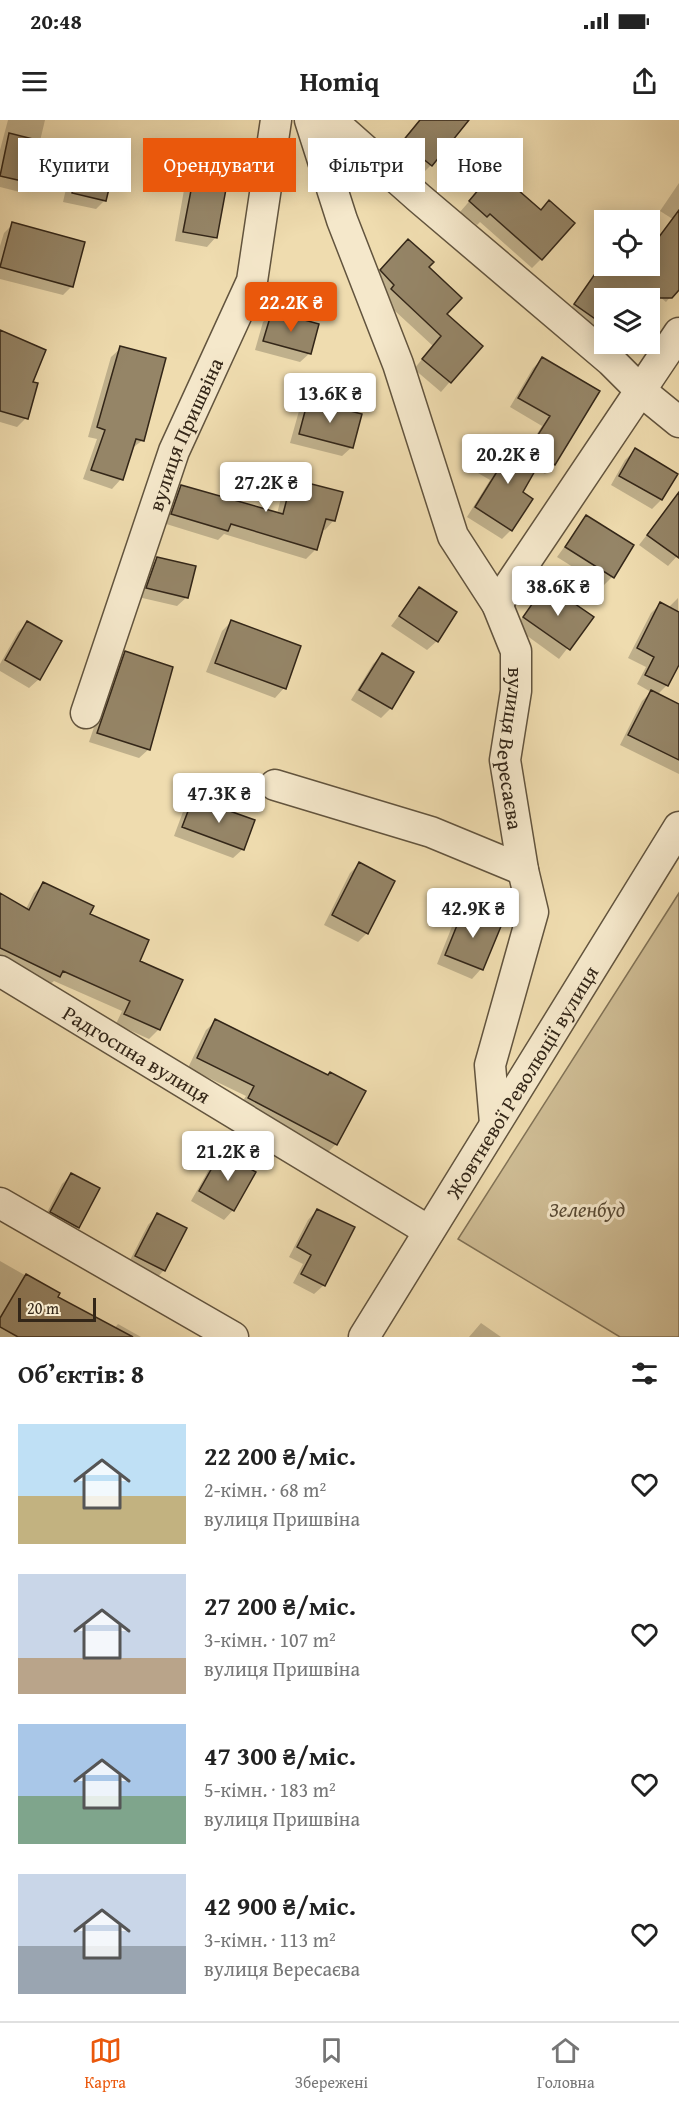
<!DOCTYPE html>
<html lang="uk">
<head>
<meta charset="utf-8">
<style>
	body { margin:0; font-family:"Gentium Book Plus",serif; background:#f2f2f2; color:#222; height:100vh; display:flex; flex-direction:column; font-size:22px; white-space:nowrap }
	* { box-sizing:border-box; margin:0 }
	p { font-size:20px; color:#767676 }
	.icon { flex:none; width:33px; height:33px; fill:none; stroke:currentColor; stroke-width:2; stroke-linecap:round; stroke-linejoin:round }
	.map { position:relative; height:1217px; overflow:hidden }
	.drawer { display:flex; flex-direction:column; background:#fff; flex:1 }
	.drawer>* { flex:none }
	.banner { position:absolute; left:18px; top:18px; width:644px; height:54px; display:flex; gap:12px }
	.buttons { position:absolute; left:594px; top:90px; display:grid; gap:12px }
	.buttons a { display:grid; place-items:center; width:66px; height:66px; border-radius:0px; background:#fff; box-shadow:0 3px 15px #0003; font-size:30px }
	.scale { position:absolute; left:18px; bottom:15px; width:78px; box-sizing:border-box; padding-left:6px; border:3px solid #332618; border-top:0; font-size:16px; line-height:21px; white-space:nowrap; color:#332618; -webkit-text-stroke:4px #f5e8cb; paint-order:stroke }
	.price { position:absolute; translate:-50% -51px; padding:0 14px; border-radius:6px; background:#fff; color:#222; font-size:20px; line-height:39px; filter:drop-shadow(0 2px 3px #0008) }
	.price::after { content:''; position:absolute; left:50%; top:36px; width:18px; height:14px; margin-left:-9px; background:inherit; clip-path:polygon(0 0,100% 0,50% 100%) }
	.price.on { background:#ea580c; color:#fff }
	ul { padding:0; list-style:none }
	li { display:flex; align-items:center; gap:18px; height:150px; padding:0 18px }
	li span { display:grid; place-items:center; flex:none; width:168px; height:120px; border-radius:0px; color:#555 }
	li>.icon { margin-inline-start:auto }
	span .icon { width:72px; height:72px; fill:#fffc; stroke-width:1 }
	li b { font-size:26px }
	h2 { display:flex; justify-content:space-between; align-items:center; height:72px; padding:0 18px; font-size:26px }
	.chip { padding:0 21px; border-radius:0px; background:#fff; box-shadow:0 3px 15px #0003; font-size:21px; line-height:54px }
	.chip.on { background:#ea580c; color:#fff }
	.status { display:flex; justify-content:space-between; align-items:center; height:42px; padding:0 30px; background:#fff; direction:ltr }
	.status svg { height:16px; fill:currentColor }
	header { display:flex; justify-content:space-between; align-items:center; height:78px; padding:0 18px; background:#fff; font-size:27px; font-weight:800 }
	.tabs { display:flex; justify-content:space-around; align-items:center; height:84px; border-top:2px solid #e0e0e0; background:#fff; font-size:16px; color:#767676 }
	.tabs a { display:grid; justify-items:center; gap:3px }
	.tabs .on { color:#ea580c }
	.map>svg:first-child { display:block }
	.green { fill:#cfbd95; stroke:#817256; stroke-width:1.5 }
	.shadow { fill:#0003 }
	.building { fill:#958567; stroke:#332618; stroke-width:1.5 }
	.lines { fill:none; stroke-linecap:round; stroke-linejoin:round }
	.minor-casing { stroke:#62543e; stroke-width:33 }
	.minor { stroke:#f5e8cb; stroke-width:30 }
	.labels { text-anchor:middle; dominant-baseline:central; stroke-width:6; stroke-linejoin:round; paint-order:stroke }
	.street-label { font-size:21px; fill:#332618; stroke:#f5e8cb }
	.park-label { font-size:21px; font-style:italic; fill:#5a4c37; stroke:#f5e8cb }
</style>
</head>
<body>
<div class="status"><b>20:48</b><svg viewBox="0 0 49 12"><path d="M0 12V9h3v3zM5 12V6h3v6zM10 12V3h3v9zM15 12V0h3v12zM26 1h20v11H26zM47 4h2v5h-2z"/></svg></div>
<header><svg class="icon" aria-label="menu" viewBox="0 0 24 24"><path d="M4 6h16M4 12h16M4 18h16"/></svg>Homiq<svg class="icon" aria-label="share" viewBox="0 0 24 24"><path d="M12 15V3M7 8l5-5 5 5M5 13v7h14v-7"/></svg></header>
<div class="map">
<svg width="679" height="1217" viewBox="0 0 679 1217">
	<rect width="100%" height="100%" fill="#efdcaf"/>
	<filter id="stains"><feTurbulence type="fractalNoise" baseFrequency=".00333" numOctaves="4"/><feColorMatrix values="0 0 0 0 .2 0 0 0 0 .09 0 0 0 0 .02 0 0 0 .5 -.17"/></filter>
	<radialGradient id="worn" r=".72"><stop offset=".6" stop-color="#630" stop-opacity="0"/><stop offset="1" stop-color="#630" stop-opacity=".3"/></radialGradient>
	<path class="green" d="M679 773V1217H620L458 1119Z"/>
	<path class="shadow" d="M8 0H45L30 63 20 72 0 67V30Z
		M419 0H455L431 45 422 54 394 32Z
		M197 26 227 69 224 72 216 117 207 127 175 121 184 70 179 68 187 35Z
		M79 42 105 80 96 89 63 82 70 51Z
		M486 62 540 91 541 139 532 148 480 102 477 105 460 92Z
		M679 63V103L660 91Z
		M13 104 72 166 63 175 0 159V126L4 113Z
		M659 119 679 134V167L666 182 660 177 650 193V178H604V221L566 194 597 154 619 169 637 146H650V128Z
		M399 130 445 194 481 226 441 272 414 249 433 226 382 179 372 160Z
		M272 193 310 233 300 242 255 230 263 202Z
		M0 218 31 263 26 298 17 307 0 302Z
		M608 224H628L620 231Z
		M121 228 143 320 131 329 121 359 112 369 83 359 97 319 88 317 111 237Z
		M542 239 598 272 554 344 545 354 535 348 521 373 511 410 502 419 467 397 490 360 478 353 492 330 501 321 524 334 542 306 510 287 533 248Z
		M308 281 352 327 342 336 290 323 299 291Z
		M635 330 676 354 661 380 652 389 611 365 625 340Z
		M293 361 334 400 325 410 321 409 316 429 306 439 224 414 218 420 163 403 172 376 181 367 277 394 283 370Z
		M678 375 679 434 668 446 639 425Z
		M586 397 612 457 603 466 557 437Z
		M157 439 187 477 177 486 138 477 148 448Z
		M547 466 591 498 559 539 515 507Z
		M419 469 437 521 427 530 391 506Z
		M678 478 679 541 667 565 657 575 679 586V654L620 625 642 581 651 572 637 564 646 547 628 538 651 493 660 484 668 488Z
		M231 502 284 568 275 578 206 552 222 511Z
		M27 503 39 559 29 568 0 551V544L18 512Z
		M125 533 149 629 139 638 89 622 116 542Z
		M382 535 412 552 390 589 381 598 351 580 373 544Z
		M193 679 243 729 233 738 174 716 184 689Z
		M359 744 367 813 358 822 324 805 350 753Z
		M43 764 88 795 138 841 181 860 159 909 149 919 116 904 122 891 54 861 49 865 0 839V775L26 789 34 773Z
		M465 790 500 804 481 849 472 859 437 844 455 799Z
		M216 901 336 1024 327 1033 239 987 246 976 188 948 206 910Z
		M221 1034 233 1090 224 1100 191 1081 212 1044Z
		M71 1055 78 1107 69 1116 42 1102 62 1064Z
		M317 1090 324 1165 314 1174 293 1163 303 1144 289 1137 308 1100Z
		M157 1095 164 1150 155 1160 127 1146 148 1105Z
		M0 1141 58 1174 56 1178 114 1209 118 1204 141 1217H0Z
		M481 1203 501 1217H469Z"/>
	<path class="building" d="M420 0H469L432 46 402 22Z
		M9 13 41 21 31 63 0 56Z
		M196 24 238 35 229 70 226 69 217 118 183 112 193 60 187 59Z
		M79 40 114 48 106 81 72 73Z
		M495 50 541 90 549 80 575 103 542 140 490 94 487 97 469 81Z
		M679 90V170L672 178H604V205L574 184 604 141V146H650V129Z
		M12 102 85 122 73 167 0 147Z
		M408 119 434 142 429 147 462 178 447 194 483 226 451 263 422 239 441 216 391 169 394 165 380 150Z
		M272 191 319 204 311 234 263 221Z
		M0 210 46 230 33 262 38 263 28 299 0 291Z
		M120 226 166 238 144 321 136 319 123 360 91 350 105 310 97 307Z
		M542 237 600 271 555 345 529 329 550 296 518 278Z
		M308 280 362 294 353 328 299 314Z
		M501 319 540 342 523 372 533 379 512 411 475 387 498 350 486 344Z
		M635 328 678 354 662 380 619 356Z
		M292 359 343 372 335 401 326 399 317 430 231 404 228 411 171 394 181 365 283 394Z
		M679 372V438L647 415Z
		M586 395 634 425 614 458 565 427Z
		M157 437 196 446 188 478 146 468Z
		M546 464 594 497 570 530 523 497Z
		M419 467 457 492 438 522 399 496Z
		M660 482 679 492V545L668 566 645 555 654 537 637 528Z
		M231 500 301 526 286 569 215 543Z
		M27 501 62 521 40 560 5 540Z
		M125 531 173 547 150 630 97 613Z
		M382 533 414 552 392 589 359 570Z
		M651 570 679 584V640L628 615Z
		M193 678 255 700 244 730 182 707Z
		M359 742 395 761 368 814 332 795Z
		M43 762 94 786 90 794 149 820 140 841 183 860 160 910 124 894 130 881 63 851 60 857 0 828V773L29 790Z
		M464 788 502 804 483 850 445 835Z
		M215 899 328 955 330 952 366 971 337 1025 248 978 254 966 197 938Z
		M221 1032 256 1052 234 1091 199 1071Z
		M71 1053 100 1068 79 1108 50 1092Z
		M317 1089 355 1107 325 1166 301 1154 311 1135 297 1127Z
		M157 1093 187 1108 165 1151 135 1136Z
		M26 1154 60 1173 58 1177 133 1217H18L0 1207V1198Z"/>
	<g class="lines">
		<defs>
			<g id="minor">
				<path id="s1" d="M310 0 342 100 398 244 453 416 497 484 516 531V571L505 640 523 750 533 792 490 945 495 1003"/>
				<path d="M331 0 419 78 611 241 641 271 679 302"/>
				<path d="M497 484 679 213"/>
				<path id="s2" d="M86 593 174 331 252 161 276 0"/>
				<path d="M275 665 431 712 523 750"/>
				<path id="s3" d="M0 851 429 1111"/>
				<path d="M0 1083 233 1217"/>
				<path id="s4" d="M364 1217 679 707"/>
			</g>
		</defs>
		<use href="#minor" class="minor-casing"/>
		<use href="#minor" class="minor"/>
	</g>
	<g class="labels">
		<g class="street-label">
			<text stroke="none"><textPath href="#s2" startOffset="296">вулиця Пришвіна</textPath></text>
			<text stroke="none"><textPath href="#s1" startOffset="670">вулиця Вересаєва</textPath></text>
			<text stroke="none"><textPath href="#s3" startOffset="160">Радгоспна вулиця</textPath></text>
			<text stroke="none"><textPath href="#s4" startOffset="300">Жовтневої Революції вулиця</textPath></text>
		</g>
		<g class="park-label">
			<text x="587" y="1089">Зеленбуд</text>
		</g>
	</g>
	<rect width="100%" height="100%" filter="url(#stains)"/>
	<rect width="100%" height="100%" fill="url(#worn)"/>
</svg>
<div class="buttons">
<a><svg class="icon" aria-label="locate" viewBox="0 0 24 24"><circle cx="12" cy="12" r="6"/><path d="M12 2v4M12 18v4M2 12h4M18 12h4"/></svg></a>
<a><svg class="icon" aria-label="layers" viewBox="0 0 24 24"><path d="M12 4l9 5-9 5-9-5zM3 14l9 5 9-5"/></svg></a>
</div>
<div class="scale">20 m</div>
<b class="price on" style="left:291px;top:213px">22.2K ₴</b>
<b class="price" style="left:330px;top:304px">13.6K ₴</b>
<b class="price" style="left:508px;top:365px">20.2K ₴</b>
<b class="price" style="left:266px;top:393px">27.2K ₴</b>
<b class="price" style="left:558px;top:497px">38.6K ₴</b>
<b class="price" style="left:219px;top:704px">47.3K ₴</b>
<b class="price" style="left:473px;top:819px">42.9K ₴</b>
<b class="price" style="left:228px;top:1062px">21.2K ₴</b>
<div class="banner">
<a class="chip">Купити</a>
<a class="chip on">Орендувати</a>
<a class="chip">Фільтри</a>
<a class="chip">Нове</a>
</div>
</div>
<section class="drawer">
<h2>Об’єктів: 8<svg class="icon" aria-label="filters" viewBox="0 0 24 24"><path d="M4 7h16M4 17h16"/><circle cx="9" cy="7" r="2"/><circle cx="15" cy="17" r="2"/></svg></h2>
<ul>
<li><span style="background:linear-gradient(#bfe0f5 60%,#c2b280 0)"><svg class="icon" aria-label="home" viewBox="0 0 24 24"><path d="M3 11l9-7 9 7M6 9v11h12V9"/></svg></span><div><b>22 200 ₴/міс.</b><p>2-кімн. · 68 m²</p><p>вулиця Пришвіна</p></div><svg class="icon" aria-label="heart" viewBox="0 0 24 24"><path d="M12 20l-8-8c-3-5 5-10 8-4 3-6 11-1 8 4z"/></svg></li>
<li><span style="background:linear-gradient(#c9d6e8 70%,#b9a48a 0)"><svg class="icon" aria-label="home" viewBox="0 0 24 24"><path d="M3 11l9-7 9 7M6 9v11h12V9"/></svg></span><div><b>27 200 ₴/міс.</b><p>3-кімн. · 107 m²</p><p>вулиця Пришвіна</p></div><svg class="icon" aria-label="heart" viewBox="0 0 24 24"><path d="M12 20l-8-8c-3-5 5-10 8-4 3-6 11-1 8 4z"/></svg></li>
<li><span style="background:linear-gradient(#a9c7e8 60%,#7fa58c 0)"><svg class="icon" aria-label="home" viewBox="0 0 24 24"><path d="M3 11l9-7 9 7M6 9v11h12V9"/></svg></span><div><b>47 300 ₴/міс.</b><p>5-кімн. · 183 m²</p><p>вулиця Пришвіна</p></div><svg class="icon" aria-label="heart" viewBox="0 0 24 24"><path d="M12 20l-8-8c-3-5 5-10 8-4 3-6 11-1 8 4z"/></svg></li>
<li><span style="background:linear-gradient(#c9d6e8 60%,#9aa5b1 0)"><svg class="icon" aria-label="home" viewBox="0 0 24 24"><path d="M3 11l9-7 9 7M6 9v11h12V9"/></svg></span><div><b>42 900 ₴/міс.</b><p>3-кімн. · 113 m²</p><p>вулиця Вересаєва</p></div><svg class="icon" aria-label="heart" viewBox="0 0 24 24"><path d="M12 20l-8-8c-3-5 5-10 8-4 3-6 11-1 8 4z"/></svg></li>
</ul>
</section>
<nav class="tabs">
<a class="on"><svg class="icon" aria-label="map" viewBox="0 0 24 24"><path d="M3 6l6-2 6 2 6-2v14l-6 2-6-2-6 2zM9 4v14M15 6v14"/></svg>Карта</a>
<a><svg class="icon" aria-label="saved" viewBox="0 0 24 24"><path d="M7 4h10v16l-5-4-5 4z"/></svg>Збережені</a>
<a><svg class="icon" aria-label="home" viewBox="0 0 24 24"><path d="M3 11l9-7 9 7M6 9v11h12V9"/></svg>Головна</a>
</nav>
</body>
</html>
